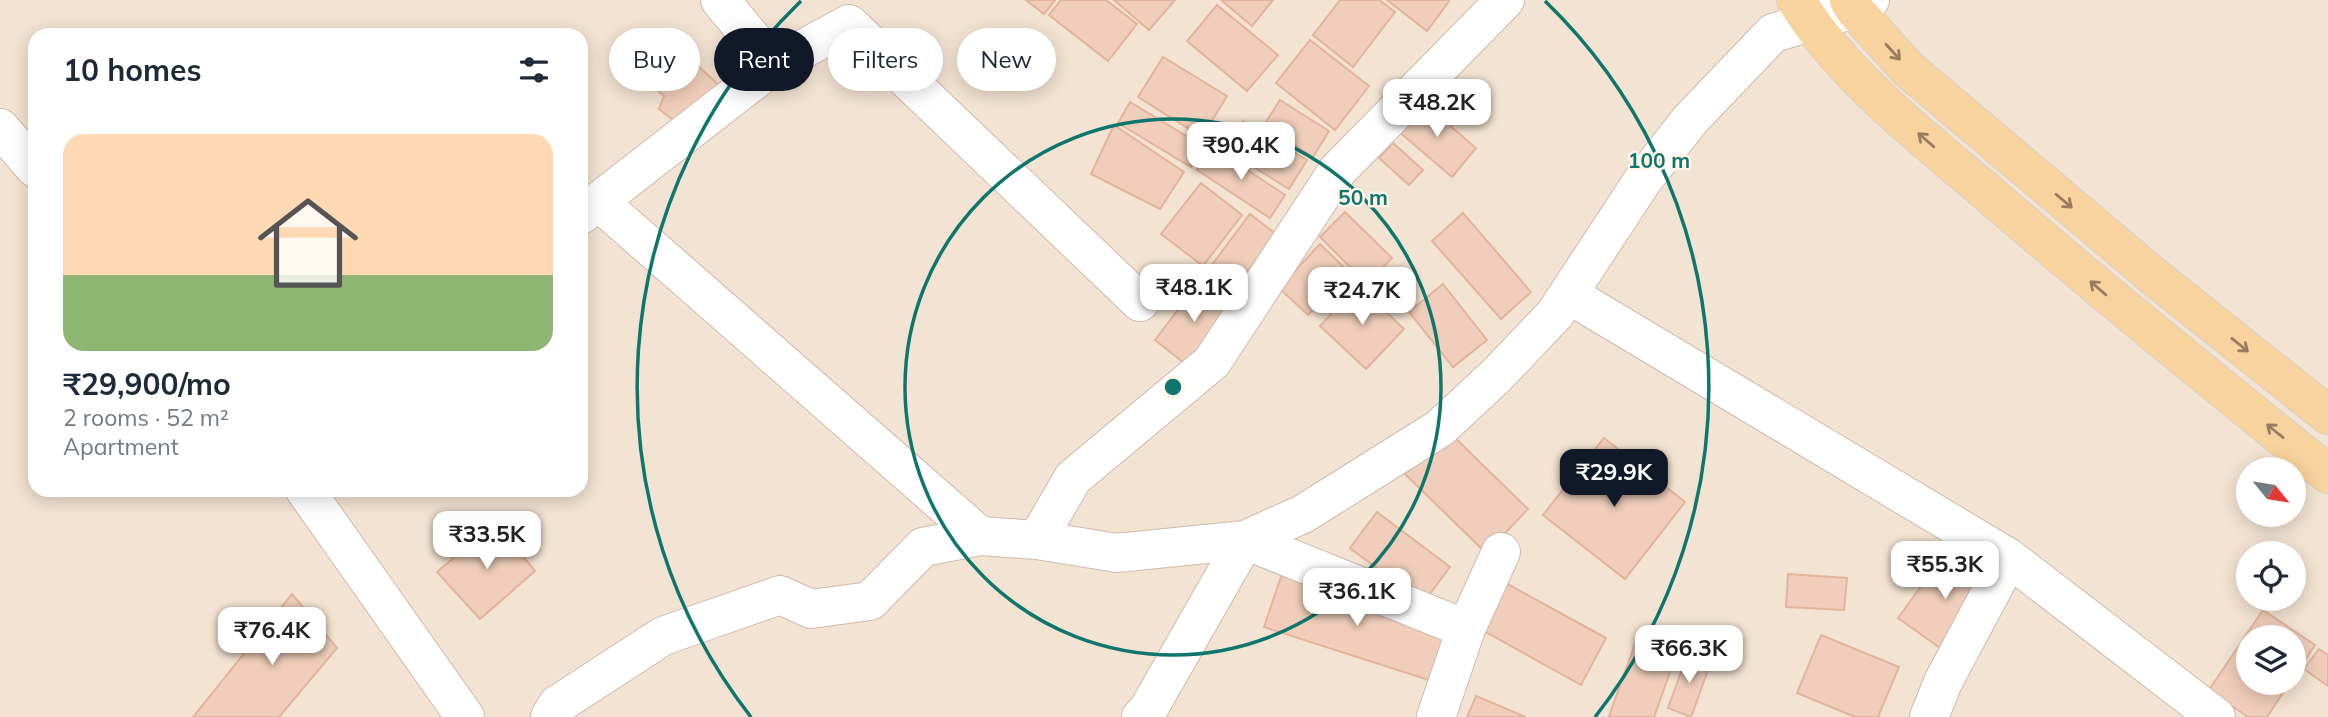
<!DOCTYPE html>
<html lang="en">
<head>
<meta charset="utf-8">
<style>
	body { margin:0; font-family:Mulish,sans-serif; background:#f6f6f7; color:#1f2937; height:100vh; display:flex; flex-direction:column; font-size:26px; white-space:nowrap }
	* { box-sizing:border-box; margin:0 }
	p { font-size:23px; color:#747a83 }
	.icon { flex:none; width:38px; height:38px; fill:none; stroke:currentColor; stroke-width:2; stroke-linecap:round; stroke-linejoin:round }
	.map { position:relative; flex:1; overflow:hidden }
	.drawer { position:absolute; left:28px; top:28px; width:560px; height:469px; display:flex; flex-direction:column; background:#fff; border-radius:21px; box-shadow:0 4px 18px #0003 }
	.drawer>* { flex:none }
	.top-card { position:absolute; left:609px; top:28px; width:665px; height:63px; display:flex; gap:14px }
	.needle { width:46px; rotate:120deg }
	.tools { position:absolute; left:2236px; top:457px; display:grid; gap:14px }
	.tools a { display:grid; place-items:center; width:70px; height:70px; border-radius:50%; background:#fff; box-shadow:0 4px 18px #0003; font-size:35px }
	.price { position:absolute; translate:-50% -60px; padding:0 16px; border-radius:14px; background:#fff; color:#222; font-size:23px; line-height:46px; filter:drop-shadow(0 2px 4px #0008) }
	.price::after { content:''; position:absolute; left:50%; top:42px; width:21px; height:16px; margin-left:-10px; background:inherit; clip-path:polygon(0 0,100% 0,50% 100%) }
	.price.active { background:#111827; color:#fff }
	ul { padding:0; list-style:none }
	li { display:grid; align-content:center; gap:14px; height:371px; padding:0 35px }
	li span { display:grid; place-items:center; height:217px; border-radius:21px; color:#555 }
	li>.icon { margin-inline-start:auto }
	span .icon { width:126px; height:126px; fill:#fffc; stroke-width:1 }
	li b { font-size:30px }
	h2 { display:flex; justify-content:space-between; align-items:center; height:84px; padding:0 35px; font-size:30px }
	.pill { padding:0 24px; border-radius:32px; background:#fff; box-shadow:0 4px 18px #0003; font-size:24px; line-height:63px }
	.pill.active { background:#111827; color:#fff }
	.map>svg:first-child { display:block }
	.residential { fill:#f3e3d2; fill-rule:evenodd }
	.building { fill:#f0cebb; stroke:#e3b49c; stroke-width:2 }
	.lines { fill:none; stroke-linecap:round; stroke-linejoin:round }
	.minor-casing { stroke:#cfbbad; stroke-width:40 }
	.major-casing { stroke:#d8d0cc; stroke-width:40 }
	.minor { stroke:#fff; stroke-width:38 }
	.major { stroke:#f9d39d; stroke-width:38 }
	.oneway { stroke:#9b7c63 }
	.ring { fill:none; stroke:#0f766e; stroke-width:3.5 }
	.centre { fill:#0f766e; stroke:#fff5e9; stroke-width:3.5 }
	.ring-label { font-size:21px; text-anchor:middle; font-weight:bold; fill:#0f766e; stroke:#fff5e9; stroke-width:5; stroke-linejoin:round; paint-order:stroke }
</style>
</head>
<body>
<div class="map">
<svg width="2328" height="717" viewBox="0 0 2328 717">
	<rect width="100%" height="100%" fill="#fcf1e3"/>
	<path class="residential" d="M0 0H2328V717H0ZM35 35H581V490H35ZM2249 469H2294V514H2249ZM2249 553H2294V598H2249ZM2249 637H2294V682H2249Z"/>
	<path class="building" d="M1026 0H1055L1044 14Z
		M1061 0H1106L1137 24 1108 61 1049 15Z
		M1114 0H1175L1149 30Z
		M1221 0H1273L1252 26Z
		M1340 0H1379L1395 12 1353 67 1313 35Z
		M1387 0H1448L1449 1 1427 31Z
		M1217 5 1278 55 1247 91 1187 41Z
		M1310 40 1369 86 1335 130 1276 83Z
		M679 48 723 89 682 127 659 109 664 96 648 82Z
		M1163 57 1227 96 1202 137 1138 97Z
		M1280 100 1329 131 1313 157 1264 125Z
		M1130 102 1203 146 1191 167 1118 123Z
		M1423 102 1476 148 1452 177 1398 131Z
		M1243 121 1307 160 1289 189 1225 149Z
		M1114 125 1184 172 1160 209 1091 174Z
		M1393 143 1423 170 1409 185 1379 158Z
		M1213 147 1285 195 1270 218 1197 170Z
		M1201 183 1242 215 1203 266 1161 234Z
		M1345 212 1392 258 1367 284 1320 237Z
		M1463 213 1531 292 1501 319 1432 241Z
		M1250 214 1276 234 1227 298 1202 278Z
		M1320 244 1349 272 1308 315 1279 288Z
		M1200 281 1233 307 1188 366 1155 340Z
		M1443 284 1487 340 1453 367 1409 312Z
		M1358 285 1404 329 1366 369 1320 326Z
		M1447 430 1528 509 1486 553 1405 474Z
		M1604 438 1685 502 1625 579 1543 515Z
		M1377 512 1450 567 1423 603 1350 548Z
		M495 522 535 571 480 619 437 572Z
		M1947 551 1991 583 1943 650 1898 618Z
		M1283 571 1454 636 1438 683 1264 627Z
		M1788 574 1847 578 1844 610 1786 607Z
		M1500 580 1606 638 1581 685 1475 626Z
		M292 594 337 648 279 717H193Z
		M2263 610 2315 645 2294 677V637H2249V682H2290L2267 717H2248L2209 690Z
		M1640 630 1680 644 1654 717H1613L1609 716Z
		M1821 635 1899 667 1878 717H1855L1797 693Z
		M2319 649 2328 655V686L2304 669Z
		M1688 653 1711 662 1691 717 1668 708Z
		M1476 696 1526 717H1467Z"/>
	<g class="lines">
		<defs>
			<path id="minor" d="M720 0 774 65
				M0 128 35 168
				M599 202 980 536
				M581 215 774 65 849 24 1140 302
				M1568 294 2009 558 2216 717
				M305 490 465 717
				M1037 540 1073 478 1212 362 1338 170 1505 0
				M550 717 557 705 663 636 780 595 811 609 870 601 923 547 980 536 1037 540 1117 553 1245 540 1303 514 1440 428 1496 376 1555 314 1643 180 1690 120 1773 33 1854 9 1870 0
				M1141 717 1149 708 1245 540 1466 629
				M1436 717 1466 629 1501 552
				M1929 717 1943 682 2009 558"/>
			<path id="major" d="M1796 0C1844 78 1920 135 1989 194 2100 290 2214 382 2328 474
				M1849 0 1854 9 1908 69 2152 275 2328 415"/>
		</defs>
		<use href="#minor" class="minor-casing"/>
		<use href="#major" class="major-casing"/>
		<use href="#minor" class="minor"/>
		<use href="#major" class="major"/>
	</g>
	<defs><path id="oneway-shaft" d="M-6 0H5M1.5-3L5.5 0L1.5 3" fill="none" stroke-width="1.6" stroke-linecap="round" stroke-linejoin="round" transform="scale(1.75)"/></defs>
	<g class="oneway">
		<use href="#oneway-shaft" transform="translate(1893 52) rotate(48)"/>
		<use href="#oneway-shaft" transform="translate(1926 140) rotate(-139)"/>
		<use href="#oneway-shaft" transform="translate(2064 201) rotate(40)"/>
		<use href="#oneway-shaft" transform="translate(2098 288) rotate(-139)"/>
		<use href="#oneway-shaft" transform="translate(2240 345) rotate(39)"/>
		<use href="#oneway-shaft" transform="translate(2275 431) rotate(-141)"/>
	</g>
	<g class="ring">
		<circle cx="1173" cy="387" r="268"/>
		<path d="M751 717A536 536 0 0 1 801 1M1545 1A536 536 0 0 1 1595 717"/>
	</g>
	<circle cx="1173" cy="387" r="10" class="centre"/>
	<g class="ring-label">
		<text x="1659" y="168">100 m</text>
		<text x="1363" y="205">50 m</text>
	</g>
</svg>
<div class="tools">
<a><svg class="needle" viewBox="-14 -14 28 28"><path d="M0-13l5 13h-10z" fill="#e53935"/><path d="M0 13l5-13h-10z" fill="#747a83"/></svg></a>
<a><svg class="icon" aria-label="locate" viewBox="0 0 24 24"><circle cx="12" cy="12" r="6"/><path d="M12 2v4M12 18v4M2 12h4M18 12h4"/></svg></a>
<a><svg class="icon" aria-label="layers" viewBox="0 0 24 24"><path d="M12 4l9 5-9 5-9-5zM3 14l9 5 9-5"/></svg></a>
</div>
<b class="price" style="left:1437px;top:139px">₹48.2K</b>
<b class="price" style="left:1241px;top:182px">₹90.4K</b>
<b class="price" style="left:1194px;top:324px">₹48.1K</b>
<b class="price" style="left:1362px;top:327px">₹24.7K</b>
<b class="price active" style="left:1614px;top:509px">₹29.9K</b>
<b class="price" style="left:487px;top:571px">₹33.5K</b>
<b class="price" style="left:1945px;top:601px">₹55.3K</b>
<b class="price" style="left:1357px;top:628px">₹36.1K</b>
<b class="price" style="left:272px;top:667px">₹76.4K</b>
<b class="price" style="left:1689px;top:685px">₹66.3K</b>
<div class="top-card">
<a class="pill">Buy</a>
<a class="pill active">Rent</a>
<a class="pill">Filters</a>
<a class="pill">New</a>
</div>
<section class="drawer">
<h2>10 homes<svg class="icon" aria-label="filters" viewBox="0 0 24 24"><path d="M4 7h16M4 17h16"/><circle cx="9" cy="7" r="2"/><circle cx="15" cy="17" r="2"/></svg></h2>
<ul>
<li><span style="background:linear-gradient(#ffd9b3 65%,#8fb573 0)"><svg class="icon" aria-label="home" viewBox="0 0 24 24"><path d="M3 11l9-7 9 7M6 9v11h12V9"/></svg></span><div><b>₹29,900/mo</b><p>2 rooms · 52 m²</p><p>Apartment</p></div></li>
</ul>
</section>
</div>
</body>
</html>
